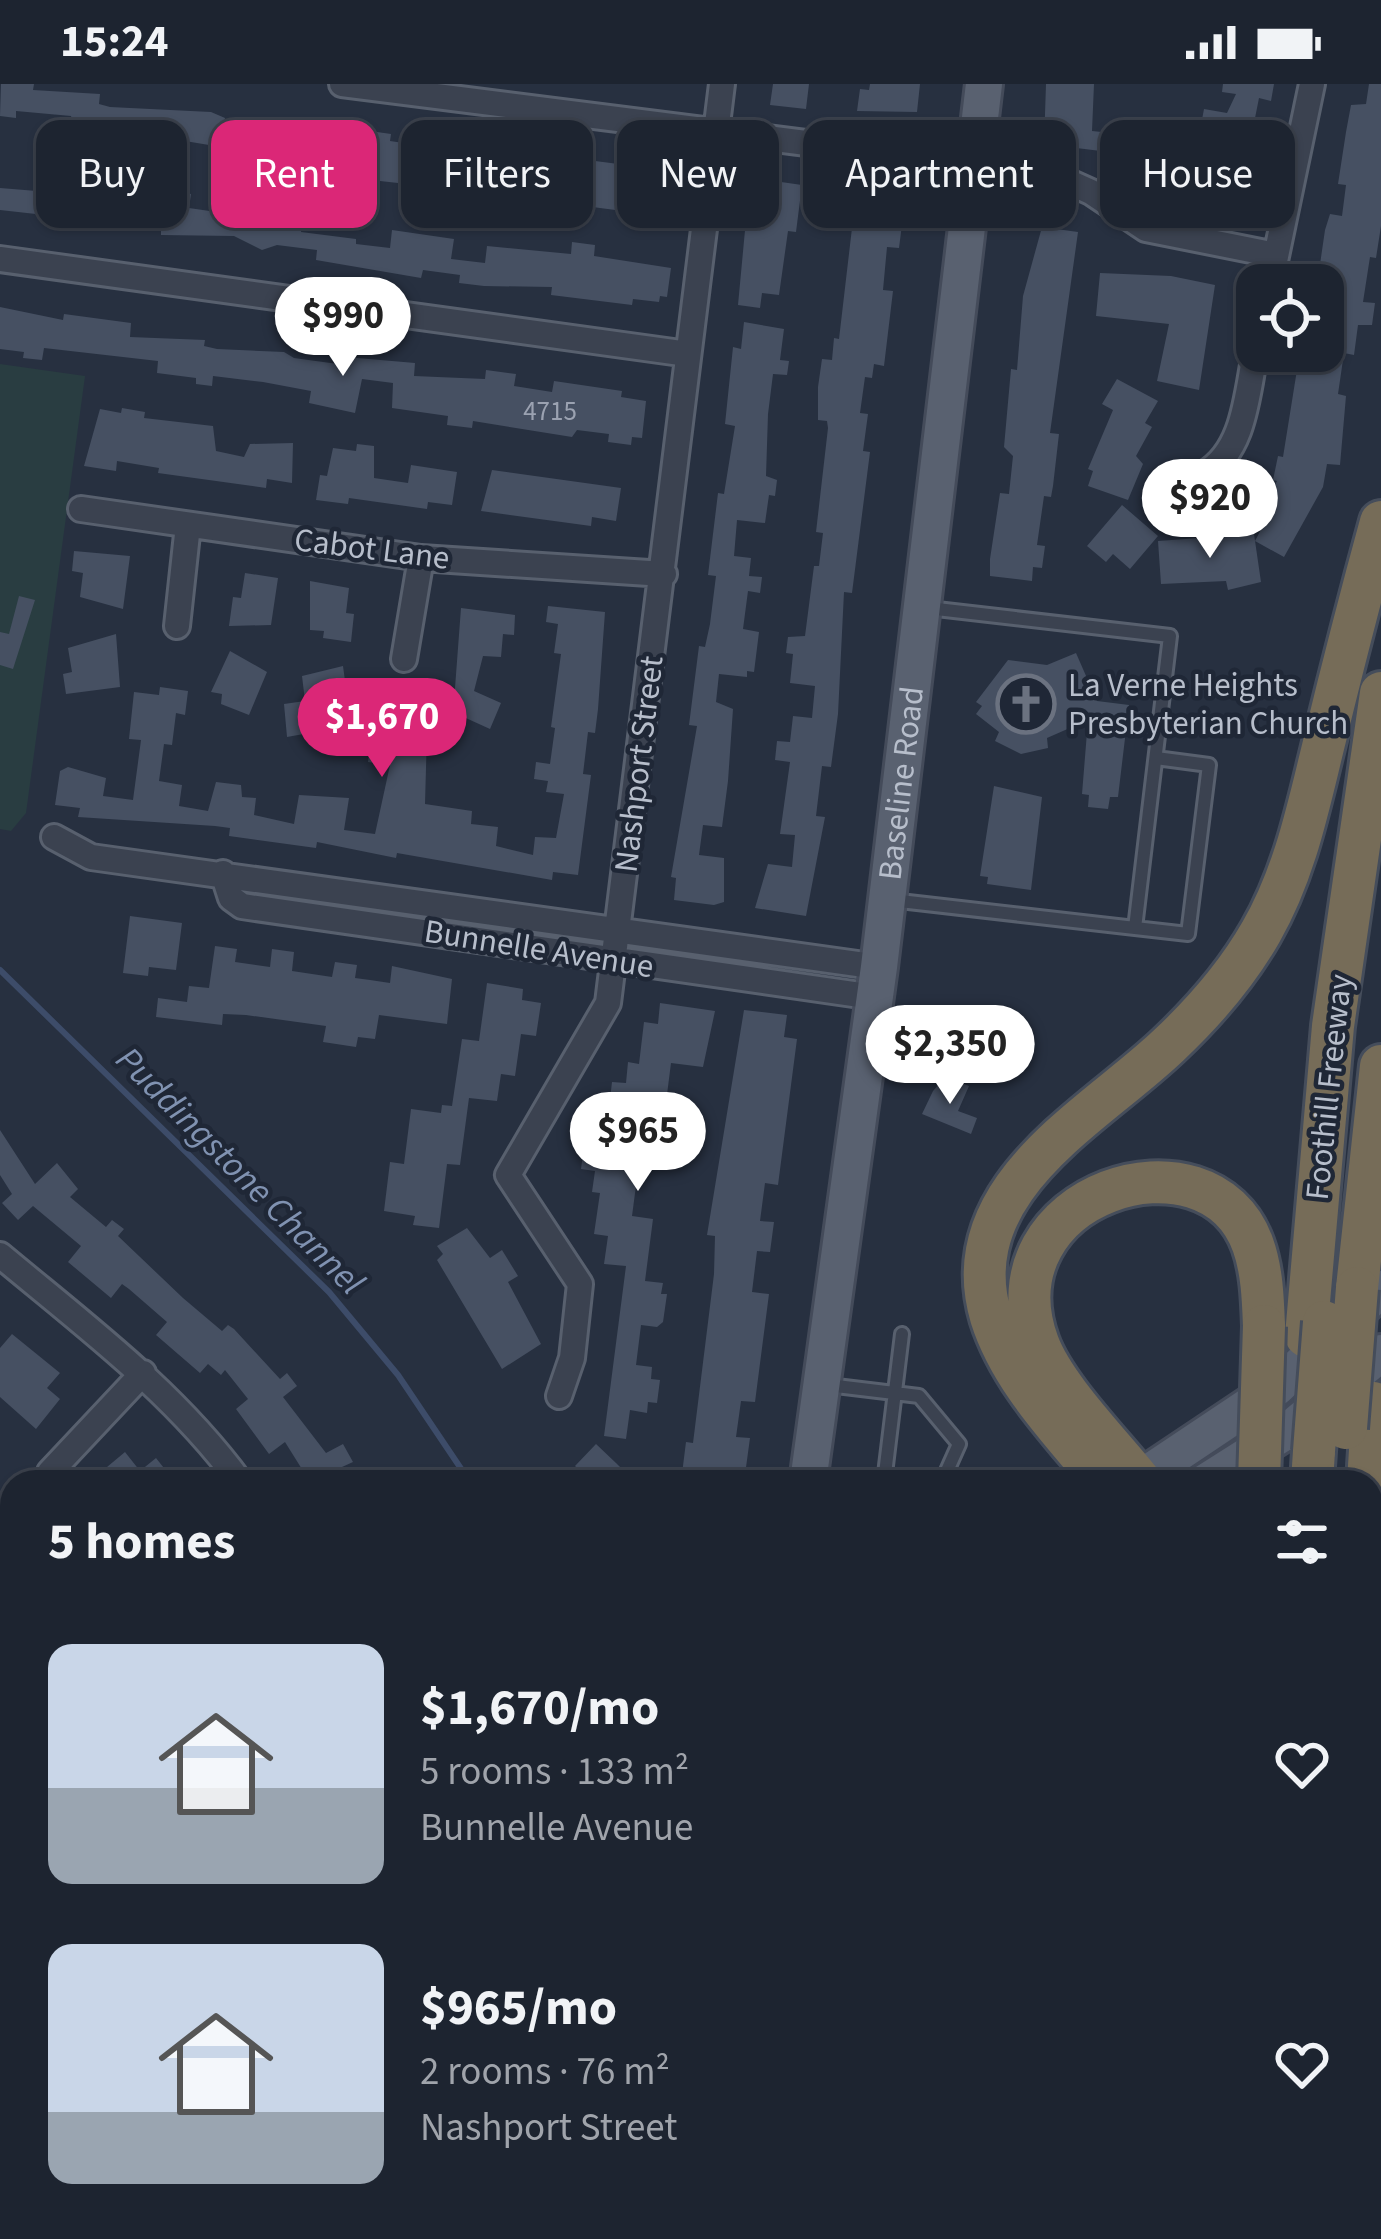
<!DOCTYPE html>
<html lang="en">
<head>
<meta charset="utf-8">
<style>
	body { margin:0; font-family:"Source Sans 3",sans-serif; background:#252c38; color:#f1f3f6; height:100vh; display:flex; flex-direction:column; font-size:45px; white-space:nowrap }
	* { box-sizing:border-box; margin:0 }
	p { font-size:39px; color:#a0a4ab }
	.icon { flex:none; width:66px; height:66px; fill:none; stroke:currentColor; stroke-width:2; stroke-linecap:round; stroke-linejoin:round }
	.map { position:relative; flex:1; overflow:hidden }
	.sheet { position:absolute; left:0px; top:1386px; width:1383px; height:771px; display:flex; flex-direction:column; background:#1d2430; border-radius:36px 36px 0 0; box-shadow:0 3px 9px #0004,0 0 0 3px #3b414c }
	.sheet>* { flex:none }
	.hud { position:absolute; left:36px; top:36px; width:1311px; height:108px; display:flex; gap:24px }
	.buttons { position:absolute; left:1236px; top:180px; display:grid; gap:24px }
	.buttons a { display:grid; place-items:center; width:108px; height:108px; border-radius:24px; background:#1d2430; box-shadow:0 3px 9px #0004,0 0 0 3px #3b414c; font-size:60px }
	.price { position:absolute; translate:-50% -102px; padding:0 27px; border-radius:42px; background:#fff; color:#222; font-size:39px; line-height:78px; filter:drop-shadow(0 3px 6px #0008) }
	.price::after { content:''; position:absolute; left:50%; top:72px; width:36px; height:27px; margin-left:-18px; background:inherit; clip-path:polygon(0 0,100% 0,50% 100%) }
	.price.on { background:#db2777; color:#fff }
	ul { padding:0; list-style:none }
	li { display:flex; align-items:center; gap:36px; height:300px; padding:0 48px }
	li span { display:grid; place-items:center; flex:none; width:336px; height:240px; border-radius:24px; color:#555 }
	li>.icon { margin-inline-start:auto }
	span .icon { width:144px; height:144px; fill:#fffc; stroke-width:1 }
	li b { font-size:51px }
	h2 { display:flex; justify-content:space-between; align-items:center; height:144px; padding:0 48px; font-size:51px }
	.tag { padding:0 42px; border-radius:24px; background:#1d2430; box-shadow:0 3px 9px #0004,0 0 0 3px #3b414c; font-size:42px; line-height:108px }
	.tag.on { background:#db2777; color:#fff }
	.status { display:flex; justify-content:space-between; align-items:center; height:84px; padding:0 60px; background:#1d2430; direction:ltr }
	.status svg { height:33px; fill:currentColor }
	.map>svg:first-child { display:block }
	.park { fill:#293d41 }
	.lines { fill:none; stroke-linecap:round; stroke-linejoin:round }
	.stream { stroke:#3d4c69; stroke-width:6 }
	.building { fill:#465062 }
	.lane-casing { stroke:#58606e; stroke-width:18 }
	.street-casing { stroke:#58606e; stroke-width:30 }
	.primary-casing { stroke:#444b5a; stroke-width:42 }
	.highway-casing { stroke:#454d5b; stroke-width:48 }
	.lane { stroke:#3b4250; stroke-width:12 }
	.street { stroke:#3b4250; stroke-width:24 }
	.primary { stroke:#596170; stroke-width:36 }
	.highway { stroke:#766c58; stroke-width:42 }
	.highway-bridge-casing { stroke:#454d5b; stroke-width:48; stroke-linecap:butt }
	.highway-bridge { stroke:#766c58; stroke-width:42 }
	.labels { text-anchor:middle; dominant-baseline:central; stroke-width:9; stroke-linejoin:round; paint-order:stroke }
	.number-label { font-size:27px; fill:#9ba2b1 }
	.street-label { font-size:33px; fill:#b7becb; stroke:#1f2736 }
	.poi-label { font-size:33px; fill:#b7becb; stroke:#1f2736; text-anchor:start }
	.water-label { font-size:36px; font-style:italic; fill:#8092b1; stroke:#1f2736 }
</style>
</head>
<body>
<div class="status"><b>15:24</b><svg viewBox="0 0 49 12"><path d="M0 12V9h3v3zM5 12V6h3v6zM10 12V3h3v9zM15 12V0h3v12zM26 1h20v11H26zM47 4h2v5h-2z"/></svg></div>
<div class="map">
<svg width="1381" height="2155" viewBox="0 0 1381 2155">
	<rect width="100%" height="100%" fill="#273040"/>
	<path class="park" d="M0 280 85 292 26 729 11 747 0 745Z"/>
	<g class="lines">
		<path class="stream" d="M0 886 329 1208 398 1291 470 1398"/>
	</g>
	<path class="building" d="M34 0 33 6 100 10 99 20 110 23 211 28 225 34 221 63 179 56 180 50 133 43H93L92 51 75 49 71 32 16 27V34L0 32 1 0Z
		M773 0H809L806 25 770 21Z
		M870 0H920L917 28 857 27 860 5 869 6Z
		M1046 0H1094L1092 47 1121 50 1126 35 1168 52 1159 94 1138 90 1140 81 1115 76 1117 69 1044 60Z
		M1223 0H1274L1271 17 1259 14 1240 109 1232 107 1227 132 1192 125 1194 115 1183 113 1187 95 1198 98 1207 59 1198 57 1204 25 1227 29 1236 10 1222 8Z
		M1369 0H1381V142L1376 174 1370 173 1363 218 1375 219 1372 241H1358L1354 271 1344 269 1338 310 1346 312 1340 381 1327 380 1323 403 1284 473 1255 457 1270 428 1263 424 1277 397 1273 396 1278 372 1283 373 1300 267H1323V201H1317L1325 146 1330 130 1342 132 1346 101 1338 100 1346 48 1351 21 1366 20Z
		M252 36 361 56 363 46 391 50 390 57 431 63 432 55 467 60 466 72 506 77 508 67 571 82 572 74 657 85 656 92 674 95 669 133 485 109 478 139 467 137 472 104 442 100 440 111 406 106 407 100 326 91 328 82 285 77 286 68 250 59Z
		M104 95 122 97 120 120 174 124 176 108 191 110 189 124 279 137 302 142 301 148 356 155V160L390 164 392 146 454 155 451 175 485 179 487 162 571 170 572 158 595 161 594 172 671 184 667 213 660 212 659 218 633 215 632 221 551 211 552 203 484 202 459 199 460 191 423 186 421 194 316 176 317 166 277 161 262 166 234 152 161 151V144L0 126V104L98 112Z
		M760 95 802 101 796 148 788 147 779 211 762 209 760 224 738 221 747 125 756 126Z
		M847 109 867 111 866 121 904 125 899 164 887 163 883 206 893 207 884 282 874 280 872 294 865 293 860 329 868 330 863 367 870 368 852 509 844 508 838 630 831 683 822 682 816 732 825 733 806 832 755 824 768 780 792 783 795 751 780 750 790 678 775 676 777 657 790 658 793 632 812 634 815 602 790 599 793 570 786 569 788 553 805 552 814 482H819L823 449 816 448 828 344 827 337 818 336V303L822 275 832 276 834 254 839 255 852 144 842 142Z
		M1042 143 1078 148 1050 349 1059 350 1053 402 1051 413 1044 412 1037 461 1045 462 1042 484 1033 483 1032 497 990 492V475L1000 409 1009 410 1013 372 1004 363 1011 285 1017 286 1023 212Z
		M1100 189 1171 192 1215 201 1199 306 1157 297 1169 240 1096 232Z
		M0 223 63 236 64 230 131 239 130 253 205 256 204 262 217 265 284 268 294 274 345 281 346 273 415 279 414 292 485 295 486 286 516 290 514 302 552 308 554 297 622 307 621 313 646 317 642 354 632 353 631 361 608 358 609 350 577 346 572 353 473 337 472 344 447 341 448 332 392 324 393 299 362 295 355 329 309 319 311 307 263 298 213 292 212 302 196 300V294L157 289 158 277 44 264 42 276 23 274 24 268 0 265Z
		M744 238 784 245 780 276 789 277 787 291 773 290 768 330 766 392 777 396 775 412 769 411 765 439 737 436 734 472 751 474 749 492 762 493 760 509 748 507 743 545 759 548 754 588 747 587V593L719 590 716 618 733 625 728 697 722 743 703 741 699 771 724 774V818L714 821 674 816 676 794 671 793 697 642 689 641 699 562 705 563 710 540 716 492 708 491 718 409 724 410 735 342 725 340 733 263 741 265Z
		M1117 295 1158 317 1145 339 1152 343 1136 372 1143 380 1128 416 1088 402 1093 387 1088 385 1113 326 1102 320Z
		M122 324 145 328 144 334 213 342 216 367 244 373 250 360 293 359 292 399 267 395 266 404 158 389 159 384 117 377 116 387 84 382 100 325 121 329Z
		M357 360 374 362V394L408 399 411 381 457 388 452 421 428 418 427 425 349 414 348 420 316 416 320 391 327 392 333 364 356 367Z
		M492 386 621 404 616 437 592 433 591 442 481 427Z
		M1122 421 1158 452 1130 485 1113 470 1106 478 1087 462Z
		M1254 450 1261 498 1228 506 1226 497 1161 500 1158 457Z
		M74 467 130 472 123 525 80 513 83 489 72 487Z
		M245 489 278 494 271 541 229 542 233 513 241 514Z
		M310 497 349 504 346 529 354 530 351 558 323 554 324 547 310 546Z
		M19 512 35 516 13 585 0 581V548L9 550Z
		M548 522 605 528 598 625 595 649 588 648 583 690 591 691 578 791 553 788 552 796 397 769 396 774 317 758 316 764 229 752 230 744 215 742 78 733 80 724 55 721 60 687 68 683 106 694 103 712 133 716 141 656 129 655 134 608 159 611 160 603 188 607 185 631 176 629 172 661 164 660 159 697 182 701 179 722 208 727 216 698 241 701 242 713 256 714 254 731 294 740 299 711 349 714 344 746 375 750 390 681 368 678 373 636 401 640V644L427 648 425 720 472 727 471 740 498 743 496 762 533 771 535 753 556 754 564 710 546 708 548 697 534 695 536 678 550 680 555 644 551 643 561 570 554 569 558 540 546 538Z
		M461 524 515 531 514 551 503 550 501 573 483 572 474 607 501 619 490 645 446 625 455 604Z
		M116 550 120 603 66 610 63 590 72 588 68 564Z
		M230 567 267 588 249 631 221 620 222 610 211 608Z
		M1076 569 1097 617 1129 621 1118 713H1110L1108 725 1088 723 1089 711 1082 710 1088 636 1047 654 1048 664 1021 670 995 657 999 648 976 630 982 622 976 618 1008 576 1047 581Z
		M343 582 350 634 325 637 326 646 287 653 284 620 305 617 302 592Z
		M994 702 1042 713 1031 806 987 800 988 793 980 792Z
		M130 832 182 839 176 886 149 883 148 892 123 889Z
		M215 862 237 865 235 878 270 883 272 865 294 868 292 887 332 893 335 878 357 881 355 894 370 896 390 899 392 882 452 895 447 940 379 931 375 955 358 953 356 963 323 958 326 942 246 931 223 930 222 941 156 933 158 914 187 918 189 902 209 904Z
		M487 899 523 905 522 916 541 919 536 952 521 950 515 992 501 990 497 1017 469 1014 460 1081 447 1080 439 1144 413 1141 415 1132 384 1127 390 1078 404 1080 411 1025 441 1029 442 1021 452 1022 462 955 479 957Z
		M660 919 715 927 703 983 671 979 663 1042 643 1040 640 1062 649 1071 639 1079 632 1132 653 1135 645 1197 663 1199 661 1210H667L663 1238 657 1243 641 1241 636 1281 652 1283 651 1295 660 1296 657 1319 648 1318 647 1329 630 1326 626 1355 604 1352 626 1182 604 1180 608 1152 594 1150 600 1109 592 1108 595 1087 581 1085 586 1047 606 1050 612 998 626 999 628 978 639 980 644 938 658 940Z
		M744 926 787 931 784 953 797 955 778 1101 765 1099 760 1137 774 1138 770 1168 757 1167 752 1208 769 1210 755 1318 741 1317 736 1353 750 1354 744 1398H681L686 1358 693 1359 714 1190 715 1152 707 1151Z
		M954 996 969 1002 958 1027 977 1034 971 1050 922 1030 933 1007 939 1000 950 1005Z
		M0 1046 35 1100 57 1079 78 1105 70 1113 106 1143 112 1136 124 1145 118 1152 183 1214 222 1247 228 1241 234 1245 280 1295 287 1289 297 1302 283 1313 326 1369 343 1360 353 1378 342 1383 350 1398H310L285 1358 269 1370 236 1325 248 1315 225 1286 221 1291 208 1280 200 1289 156 1251 167 1238 129 1205 122 1200 111 1214 68 1178 81 1162 33 1122 18 1136 2 1119 12 1110 0 1091Z
		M467 1144 490 1174 502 1166 518 1192 508 1198 541 1260 502 1285 437 1176 443 1170 437 1162Z
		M12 1250 60 1289 47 1304 60 1315 36 1345 0 1313V1264Z
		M596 1360 616 1379 635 1398H592L575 1382Z
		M125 1368 140 1387 156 1374 175 1398H108L101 1388Z"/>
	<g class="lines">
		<defs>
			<path id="lane" d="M891 816 1135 844 1170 552 928 524
				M1135 844 1188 850 1209 681 1156 674
				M828 1301 919 1312 959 1360 942 1398
				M884 1398 902 1250
				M913 2145 916 2155
				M1113 2155 1114 2145"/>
			<path id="street" d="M342 0 1051 90 1091 108 1146 145 1276 171
				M0 175 688 270
				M1270 201 1312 0
				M1204 390C1247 366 1247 304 1257 260
				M81 425 421 474 664 490
				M177 542 188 441
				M404 575 421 474
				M54 753 91 773 879 883
				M223 789 231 814 242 822 874 913
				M0 1171C85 1242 174 1308 240 1398
				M559 1312 572 1274 580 1200 508 1091 608 919 722 0
				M50 1388 143 1289
				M0 1904 12 1905
				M0 2133 12 2135
				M96 2145 178 2155
				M815 2145 818 2155
				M558 2155 560 2145"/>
			<g id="primary">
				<path id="s1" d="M808 1398 879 883 984 0"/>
				<path d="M1135 1398 1277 1303 1381 1205"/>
				<path d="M1206 1398 1294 1342 1381 1269"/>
				<path d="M665 2155 673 2145"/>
			</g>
			<path id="highway" d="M1357 1204 1381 982
				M1306 1252 1333 942 1381 609
				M1103 1398C1062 1347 1011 1297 991 1233 953 1104 1094 1033 1169 961 1204 928 1237 890 1261 848 1295 789 1308 724 1324 659 1342 585 1361 511 1381 438
				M1141 1398C1111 1360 1054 1303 1038 1259 983 1109 1209 1038 1253 1161 1262 1186 1263 1215 1264 1242
				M1312 1398 1314 1367
				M1368 1398 1373 1319
				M1371 1967 1381 1878
				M1220 2145V2155
				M1283 2155V2145
				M1328 2155 1329 2145"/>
		</defs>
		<use href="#lane" class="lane-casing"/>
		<use href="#street" class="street-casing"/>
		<use href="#primary" class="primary-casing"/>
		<use href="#highway" class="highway-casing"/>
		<use href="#lane" class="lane"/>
		<use href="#street" class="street"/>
		<use href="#primary" class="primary"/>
		<use href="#highway" class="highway"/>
		<defs>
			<path id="highway-bridge" d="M1346 1344 1357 1204
				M1314 1367 1324 1238
				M1259 1398 1264 1242"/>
		</defs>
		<use href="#highway-bridge" class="highway-bridge-casing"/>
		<use href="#highway-bridge" class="highway-bridge"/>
	</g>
	<defs>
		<symbol id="church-ring" viewBox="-11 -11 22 22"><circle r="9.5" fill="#1f2736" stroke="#6b7280" stroke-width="1.5"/><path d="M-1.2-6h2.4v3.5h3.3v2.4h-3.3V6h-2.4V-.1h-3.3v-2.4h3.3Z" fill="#6b7280"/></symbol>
	</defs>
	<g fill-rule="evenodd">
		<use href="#church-ring" x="993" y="587" width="66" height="66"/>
	</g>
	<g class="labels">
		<g class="number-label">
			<text x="550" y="327">4715</text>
		</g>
		<g class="street-label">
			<text transform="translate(372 465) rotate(7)">Cabot Lane</text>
			<text transform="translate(639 680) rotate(-83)">Nashport Street</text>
			<text stroke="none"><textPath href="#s1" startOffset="705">Baseline Road</textPath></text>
			<text transform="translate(539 865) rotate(9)">Bunnelle Avenue</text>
			<text transform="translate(1329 1003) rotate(-84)">Foothill Freeway</text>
		</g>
		<g class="poi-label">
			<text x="1068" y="601">La Verne Heights<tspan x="1068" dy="38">Presbyterian Church</tspan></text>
		</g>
		<g class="water-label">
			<text transform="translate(240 1087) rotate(45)">Puddingstone Channel</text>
		</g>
	</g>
</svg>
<div class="buttons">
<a><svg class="icon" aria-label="locate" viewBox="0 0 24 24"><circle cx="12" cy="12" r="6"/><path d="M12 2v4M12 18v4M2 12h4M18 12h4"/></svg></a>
</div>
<b class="price" style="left:343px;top:295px">$990</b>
<b class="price" style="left:1210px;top:477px">$920</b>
<b class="price on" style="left:382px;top:696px">$1,670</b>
<b class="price" style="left:950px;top:1023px">$2,350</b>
<b class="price" style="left:638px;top:1110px">$965</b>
<div class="hud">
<a class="tag">Buy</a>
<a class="tag on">Rent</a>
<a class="tag">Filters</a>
<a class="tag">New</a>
<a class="tag">Apartment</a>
<a class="tag">House</a>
</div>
<section class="sheet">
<h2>5 homes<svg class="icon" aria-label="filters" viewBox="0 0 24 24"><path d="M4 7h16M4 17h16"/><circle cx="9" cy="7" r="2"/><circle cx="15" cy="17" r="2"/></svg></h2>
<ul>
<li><span style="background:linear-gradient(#c9d6e8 60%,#9aa5b1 0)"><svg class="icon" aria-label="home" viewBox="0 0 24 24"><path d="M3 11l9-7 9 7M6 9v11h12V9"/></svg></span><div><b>$1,670/mo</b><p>5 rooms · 133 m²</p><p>Bunnelle Avenue</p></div><svg class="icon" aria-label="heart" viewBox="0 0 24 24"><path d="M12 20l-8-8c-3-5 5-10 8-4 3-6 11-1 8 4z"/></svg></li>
<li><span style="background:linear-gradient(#c9d6e8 70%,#9aa5b1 0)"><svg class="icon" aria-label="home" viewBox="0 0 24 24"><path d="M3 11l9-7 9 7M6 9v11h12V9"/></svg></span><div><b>$965/mo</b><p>2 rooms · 76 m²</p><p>Nashport Street</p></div><svg class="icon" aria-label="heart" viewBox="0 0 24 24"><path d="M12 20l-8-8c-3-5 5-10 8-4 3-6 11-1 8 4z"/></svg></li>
</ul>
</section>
</div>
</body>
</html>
